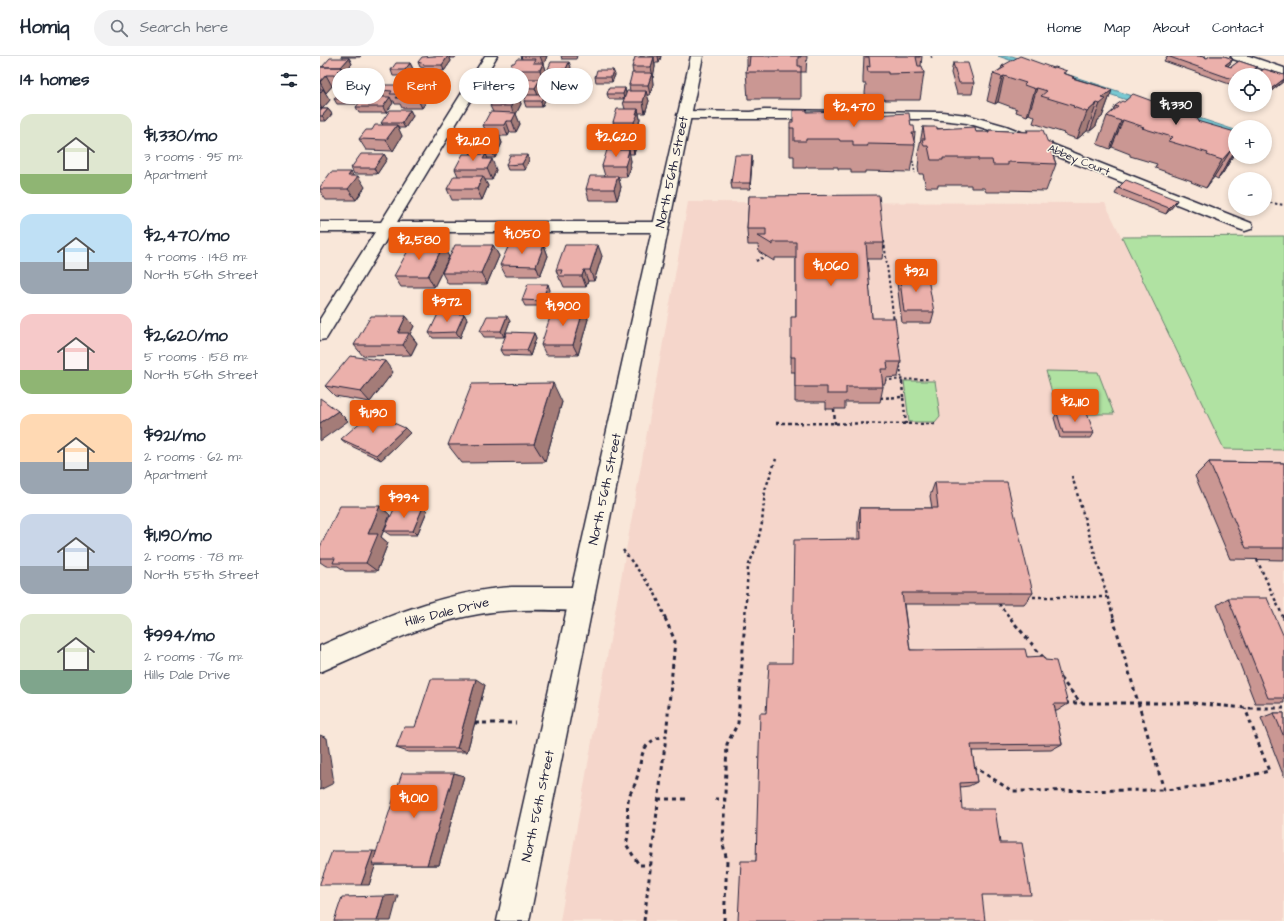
<!DOCTYPE html>
<html lang="en">
<head>
<meta charset="utf-8">
<style>
	body { margin:0; font-family:"Architects Daughter",sans-serif; background:#f2f2f3; color:#1f2937; height:100vh; display:flex; flex-direction:column; font-size:15px; white-space:nowrap }
	* { box-sizing:border-box; margin:0 }
	p { font-size:13px; color:#747a83 }
	.icon { flex:none; width:22px; height:22px; fill:none; stroke:currentColor; stroke-width:2; stroke-linecap:round; stroke-linejoin:round }
	.map { position:relative; flex:1; overflow:hidden }
	.panel { display:flex; flex-direction:column; background:#fff; width:320px }
	.panel>* { flex:none }
	.banner { position:absolute; left:12px; top:12px; width:380px; height:36px; display:flex; gap:8px }
	.tools { position:absolute; left:908px; top:12px; display:grid; gap:8px }
	.tools a { display:grid; place-items:center; width:44px; height:44px; border-radius:50%; background:#fff; box-shadow:0 2px 6px #0003; font-size:20px }
	.price { position:absolute; translate:-50% -34px; padding:0 9px; border-radius:4px; background:#ea580c; color:#fff; font-size:13px; line-height:26px; filter:drop-shadow(0 1px 2px #0008) }
	.price::after { content:''; position:absolute; left:50%; top:24px; width:12px; height:9px; margin-left:-6px; background:inherit; clip-path:polygon(0 0,100% 0,50% 100%) }
	.price.active { background:#222; color:#fff }
	ul { padding:0; list-style:none }
	li { display:flex; align-items:center; gap:12px; height:100px; padding:0 20px }
	li span { display:grid; place-items:center; flex:none; width:112px; height:80px; border-radius:12px; color:#555 }
	li>.icon { margin-inline-start:auto }
	span .icon { width:48px; height:48px; fill:#fffc; stroke-width:1 }
	li b { font-size:17px }
	h2 { display:flex; justify-content:space-between; align-items:center; height:48px; padding:0 20px; font-size:17px }
	.tag { padding:0 14px; border-radius:18px; background:#fff; box-shadow:0 2px 6px #0003; font-size:14px; line-height:36px }
	.tag.active { background:#ea580c; color:#fff }
	header { display:flex; align-items:center; gap:24px; box-sizing:border-box; height:56px; padding:0 20px; background:#fff; border-bottom:1px solid #e0e1e3 }
	header strong { font-size:19px }
	nav { display:flex; gap:22px; margin-inline-start:auto; font-size:14px }
	.search { width:280px; height:36px; background:#f2f2f3; display:flex; align-items:center; gap:10px; box-sizing:border-box; padding:0 14px; border-radius:22px; color:#747a83; font-size:15px }
	main { display:flex; flex:1; min-height:0 }
	.map>svg:first-child { display:block }
	.built { fill:#f5d6cb }
	.green { fill:#b0e2a2; stroke:#69826e }
	.water { fill:#78c9d2; stroke:#568696 }
	.lines { fill:none; stroke-linecap:round; stroke-linejoin:round }
	.minor-casing { stroke:#22223b; stroke-width:3 }
	.major-casing { stroke:#22223b; stroke-width:3 }
	.path-far3 { stroke:#22223b; stroke-width:1.5; stroke-dasharray:2 2; stroke-linecap:butt }
	.path-far2 { stroke:#22223b; stroke-width:2; stroke-dasharray:2.5 2.5; stroke-linecap:butt }
	.path-far1 { stroke:#22223b; stroke-width:2.5; stroke-dasharray:3 3; stroke-linecap:butt }
	.path { stroke:#22223b; stroke-width:3; stroke-dasharray:4 4; stroke-linecap:butt }
	.minor { fill:#fcf5e5; fill-rule:evenodd }
	.major { fill:#fcf5e5; fill-rule:evenodd }
	.wall { fill:#ca9793; stroke:#22223b }
	.shaded-wall { fill:#a47b78; stroke:#22223b }
	.building { fill:#ebb0ab; stroke:#22223b }
	.labels { text-anchor:middle; dominant-baseline:central; stroke-width:3; stroke-linejoin:round; paint-order:stroke }
	.far-street-label { font-size:11px; fill:#22223b; stroke:#fcf5e5 }
	.street-label { font-size:13px; fill:#22223b; stroke:#fcf5e5 }
</style>
</head>
<body>
<header>
<strong>Homiq</strong>
<div class="search"><svg class="icon" aria-label="search" viewBox="0 0 24 24"><circle cx="10" cy="10" r="6"/><path d="M15 15l6 6"/></svg>Search here</div>
<nav><a>Home</a><a>Map</a><a>About</a><a>Contact</a></nav>
</header>
<main>
<section class="panel">
<h2>14 homes<svg class="icon" aria-label="filters" viewBox="0 0 24 24"><path d="M4 7h16M4 17h16"/><circle cx="9" cy="7" r="2"/><circle cx="15" cy="17" r="2"/></svg></h2>
<ul>
<li><span style="background:linear-gradient(#dfe7d0 75%,#8fb573 0)"><svg class="icon" aria-label="home" viewBox="0 0 24 24"><path d="M3 11l9-7 9 7M6 9v11h12V9"/></svg></span><div><b>$1,330/mo</b><p>3 rooms · 95 m²</p><p>Apartment</p></div></li>
<li><span style="background:linear-gradient(#bfe0f5 60%,#9aa5b1 0)"><svg class="icon" aria-label="home" viewBox="0 0 24 24"><path d="M3 11l9-7 9 7M6 9v11h12V9"/></svg></span><div><b>$2,470/mo</b><p>4 rooms · 148 m²</p><p>North 56th Street</p></div></li>
<li><span style="background:linear-gradient(#f6c9c9 70%,#8fb573 0)"><svg class="icon" aria-label="home" viewBox="0 0 24 24"><path d="M3 11l9-7 9 7M6 9v11h12V9"/></svg></span><div><b>$2,620/mo</b><p>5 rooms · 158 m²</p><p>North 56th Street</p></div></li>
<li><span style="background:linear-gradient(#ffd9b3 60%,#9aa5b1 0)"><svg class="icon" aria-label="home" viewBox="0 0 24 24"><path d="M3 11l9-7 9 7M6 9v11h12V9"/></svg></span><div><b>$921/mo</b><p>2 rooms · 62 m²</p><p>Apartment</p></div></li>
<li><span style="background:linear-gradient(#c9d6e8 65%,#9aa5b1 0)"><svg class="icon" aria-label="home" viewBox="0 0 24 24"><path d="M3 11l9-7 9 7M6 9v11h12V9"/></svg></span><div><b>$1,190/mo</b><p>2 rooms · 78 m²</p><p>North 55th Street</p></div></li>
<li><span style="background:linear-gradient(#dfe7d0 70%,#7fa58c 0)"><svg class="icon" aria-label="home" viewBox="0 0 24 24"><path d="M3 11l9-7 9 7M6 9v11h12V9"/></svg></span><div><b>$994/mo</b><p>2 rooms · 76 m²</p><p>Hills Dale Drive</p></div></li>
</ul>
</section>
<div class="map">
<svg width="964" height="865" viewBox="0 0 964 865">
	<rect width="100%" height="100%" fill="#f9e7d9"/>
	<filter id="ink" filterUnits="userSpaceOnUse"><feTurbulence type="fractalNoise" baseFrequency=".025" numOctaves="2"/><feDisplacementMap in="SourceGraphic" scale="8" xChannelSelector="R" yChannelSelector="G"/><feConvolveMatrix kernelMatrix="1 2 1 2 8 2 1 2 1" color-interpolation-filters="sRGB"/></filter>
	<g filter="url(#ink)">
		<path class="built" d="M368 146 785 147 904 393 964 394V865H240Z"/>
		<path class="green" d="M964 180V394L904 393 802 181Z
			M726 315 778 316 794 358H738Z
			M584 325H615L620 360 615 366H589Z"/>
		<path class="water" d="M678 0H692L915 74V81Z"/>
		<g class="lines">
			<defs>
				<path id="minor" d="M165 0H177L77 166H340L346 168 348 171 346 174 340 176H71L6 283 0 284V263L55 176H0V166H61Z
					M911 0H929L964 12V20L913 3Z
					M444 54 622 56 647 59 686 70 931 167 933 170 931 173 925 175 919 173 676 76 647 67 613 63H364L359 62 357 59 359 56 364 55 430 56Z
					M192 531H262L271 535 274 543 271 551 262 555C227 554 193 552 159 558 103 567 52 594 0 616V590C61 563 124 535 192 531Z"/>
				<path id="major" d="M371 0H383L209 865H177Z"/>
			</defs>
			<use href="#minor" class="minor-casing"/>
			<use href="#major" class="major-casing"/>
			<path class="path-far3" d="M611 0 612 2
				M592 101 595 117"/>
			<path class="path-far2" d="M945 146 964 149
				M564 185 574 266
				M436 205 446 200
				M580 310 582 327
				M565 324 609 323"/>
			<path class="path-far1" d="M582 326 583 341
				M560 342 583 341 586 368
				M514 353 515 368
				M456 367 615 368
				M752 420 794 563
				M303 494 334 535 346 563
				M937 504 964 563
				M707 541H787
				M679 548 691 563
				M425 563 428 511 437 489 442 467 445 434 456 403"/>
			<path class="path" d="M345 562 355 585 346 680
				M690 562 727 606
				M793 562 844 734 884 730 949 715 925 652
				M963 562 964 563
				M740 622 761 647
				M745 647H872L925 652H964
				M155 667H196
				M653 710 692 735 844 734
				M338 743H370
				M395 743H405
				M324 865 346 680C318 685 323 703 316 725 314 732 309 737 308 745 306 760 311 773 306 788L319 809H330
				M404 865 407 805 403 788 407 688 418 667 425 562"/>
			<use href="#minor" class="minor"/>
			<use href="#major" class="major"/>
		</g>
		<path class="wall" d="M21 0H41L40 1H22Z
			M114 0H136L135 2H130L131 5 124 15H106L104 12 100 11 98 6Z
			M201 0H227L224 8 227 17 223 25H220L223 34 221 39H224L225 44 222 51H206L204 45 206 42H199L201 48 196 58 200 68 196 76H190L188 80H179L182 87 175 102H167L176 114 172 124H165L168 130 162 144H132L127 133 138 120 135 113 151 98 148 91 166 76 163 69 173 56 170 50 183 37 181 31 192 20 190 14 202 3Z
			M241 0H257L256 3H242Z
			M320 0H341L339 7H335V11L332 22 333 28 330 39H327L329 45 325 57H319L320 63 319 66 320 69 317 77 318 84 314 98H309L311 105 310 109 311 111 307 121H298L301 131 297 144H269L266 133 285 120 282 110 292 94 290 87 295 73 293 66 305 53 303 46 310 35 309 29 313 17 312 11 320 1Z
			M427 0H487L486 16H481V43H428L426 16 427 10Z
			M544 0H602L601 10 604 17 600 44H565V43H546L545 37 546 28H543V22Z
			M847 0H886L884 1 887 2 890 0H904L913 3 910 8 908 10 911 11 919 5 937 11 934 16 932 18 936 19 944 13 964 19V25L945 40V19H915V30L844 5Z
			M29 2 32 8 24 16 27 22 20 30H12L6 37H5L10 44 2 53H0V11H2Z
			M90 7 93 13 88 20H73L71 14Z
			M633 7 654 27 652 38H637L631 17Z
			M682 10 733 12 746 18 754 21 753 22 792 34 782 61 778 64 776 70 770 75H767L757 83 743 78 744 77 713 67 715 61 709 58 707 60 696 56 697 53 678 46 675 48 667 45 673 18 681 13Z
			M251 11 247 19 229 18 228 13Z
			M293 14 295 19 292 26H276L275 21Z
			M121 16 123 21 115 33H107L111 39 102 52H82L80 48H75L74 45H72L73 47 66 57H39L36 51 64 41 60 34 94 29 93 28Z
			M305 32 304 43H289L287 38Z
			M40 34 43 39 36 48H17L14 43Z
			M795 50 867 60 878 63 877 65 915 96 903 117 898 123 894 121 886 132 871 126 872 125 835 112 837 108 810 100V98L792 91 790 93 777 88 787 60 793 55Z
			M0 53H8L12 58 6 65H0Z
			M90 54 93 60 85 72H78L82 80 73 95 46 94 39 83 52 74 63 69 61 67Z
			M487 56 524 59H553L591 70 595 77 594 85 595 89 590 116 545 115V117H531V113H518V111H486V112H474V100H470V72L473 66Z
			M603 71 656 76H669V74L707 76V74L728 87 734 95 733 99 736 108 726 135 681 134 680 136H666L664 132H651V129H618V131H606L603 118H599L598 111 599 102 598 98Z
			M64 98 67 103 57 118H34L31 112Z
			M432 99V105L430 133H412L411 127Z
			M209 104 205 114H188L186 109Z
			M31 116 33 120 45 131 36 144H6L0 135V131Z
			M798 132 857 144 854 149 846 158 795 138Z
			M429 140 564 187 562 203H547L552 262 581 306 578 321 566 322 565 328H562L563 331 560 346H525V353H506V346H475V316H471V301L476 261V202H454V205L439 196 438 189H428L427 173Z
			M173 189 179 200 167 228H128L122 217Z
			M224 189 228 200 220 220H186L180 209Z
			M123 190 129 201 114 231H81L74 220Z
			M282 200 274 225H268L266 231H244L241 224H240L236 214Z
			M579 217 614 256 611 267H582L577 227Z
			M230 234 224 250H205L202 244Z
			M264 252 268 263 258 299H226L221 289Z
			M144 258 147 263 140 282H113L109 277Z
			M86 260 94 270 90 278 97 287 91 299 43 300 34 289Z
			M190 265 184 281H164L160 275Z
			M214 277 216 282 210 300 183 299 180 294Z
			M73 316 50 346 15 340 5 330Z
			M242 346 225 406 142 407 128 389Z
			M737 357 774 377 771 382H740L734 362Z
			M85 372 90 377 61 404 27 388 21 383Z
			M889 406 964 407V504L910 503 875 420Z
			M615 426 713 537 704 548H584L590 594 707 601 725 604 748 648 737 655H735L742 688 731 694 652 695 657 726 649 730 640 731 436 805 446 657 472 607 538 483V465L540 452H612L610 440Z
			M60 450 70 459 61 481 68 487 57 515H25L18 510H6L0 506V491Z
			M103 451 107 455 97 479H70L64 475Z
			M908 542 964 581V647H935L897 549Z
			M165 629 147 696H88L76 692 95 671Z
			M954 657H964V721L941 662Z
			M134 717 144 720 119 809H55L49 829 57 795Z"/>
		<path class="shaded-wall" d="M128 0H129L131 5 124 15 122 9Z
			M220 0H227L224 8 227 17 223 25 220 14 223 8Z
			M338 0H341L339 7Z
			M334 1 335 11 333 22 331 11Z
			M29 2 32 8 24 16 27 22 20 30 14 19Z
			M913 3 910 8 902 14 905 9Z
			M249 6 251 11 247 19 246 13Z
			M90 7 93 13 88 20 85 14Z
			M937 11 934 16 930 19 929 17Z
			M293 14 295 19 292 26 291 21Z
			M121 16 123 21 115 33 113 28Z
			M332 17 333 28 330 39 328 29Z
			M6 19 12 30 6 37 0 26Z
			M684 20 678 46 675 48 682 21Z
			M220 23 223 34 219 42 215 32Z
			M964 23V25L945 40 948 35Z
			M106 29 111 39 102 52 97 42Z
			M305 32 306 38 304 43 303 38Z
			M717 32 709 58 707 60 715 33Z
			M3 33 10 44 2 53 0 49V37Z
			M40 34 43 39 36 48 33 43Z
			M792 34 782 61 778 64 776 70 770 75 782 42Z
			M326 35 329 45 325 57 323 46Z
			M198 37 201 48 196 58 200 68 196 76 192 65 194 60 191 50Z
			M224 39 225 44 222 51 221 45Z
			M70 41 73 47 66 57 63 51Z
			M777 47 767 75 757 83 767 56Z
			M8 53 12 58 6 65 2 60Z
			M318 53 320 63 319 66 320 69 317 77 314 66Z
			M90 54 93 60 85 72 82 67Z
			M803 64 792 91 790 93 801 65Z
			M186 65 190 76 188 80 184 69Z
			M77 69 82 80 73 95 66 84Z
			M316 73 318 84 314 98 312 87Z
			M178 76 182 87 175 102 170 91Z
			M309 94 311 105 310 109 311 111 307 121 305 110Z
			M911 94 894 121 886 132 902 104Z
			M915 94V96L903 117 898 123Z
			M64 98 67 103 57 118 54 112Z
			M166 98 170 108 172 103 176 114 172 124 163 103Z
			M207 99 209 104 205 114 202 108Z
			M432 99V105L430 133V127Z
			M31 116 35 123 38 120 45 131 36 144 28 133V120Z
			M163 120 168 130 162 144 157 133Z
			M298 120 301 131 297 144 294 133Z
			M857 144 854 149 846 158 849 152Z
			M173 189 179 200 167 228 161 217Z
			M224 189 228 200 220 220 216 210Z
			M278 189 282 200 274 225 270 214Z
			M123 190 129 201 114 231 108 220Z
			M264 214 268 225 266 231 262 220Z
			M228 228 230 234 224 250 222 245Z
			M264 252 268 263 258 299 253 289Z
			M144 258 147 263 140 282 136 276Z
			M86 260 94 270 90 278 97 287 91 299 83 289 78 277Z
			M187 260 190 265 184 281 181 275Z
			M214 277 216 282 210 300 207 294Z
			M65 305 73 316 50 346 41 336Z
			M233 327 242 346 225 406 214 388Z
			M18 355 28 365 0 385V367Z
			M85 372 90 377 61 404 56 399Z
			M60 450 70 459 61 481 68 487 57 515 46 507 48 478Z
			M103 451 107 455 97 479 93 475Z
			M156 623 165 629 147 696 137 692Z
			M0 679 7 682 14 727 0 734Z
			M134 717 144 720 119 809H107Z
			M53 795 60 796 49 829H41Z
			M78 839 71 865H57L64 840Z"/>
		<path class="building" d="M114 0H128L122 9H103L104 8 98 6 102 1Z
			M430 0H481V1H478V10H481V16H426L427 10H429Z
			M545 0H600V1H596L598 10H602L604 17 568 18V16H548L547 10 550 11 549 1H545Z
			M700 0 733 12 735 11 747 15 743 17 754 21 752 22 792 34 782 42 786 43 780 48 777 47 767 56 753 51 754 50 721 40 727 35 717 32 715 33 704 29 706 27 684 20 682 21 673 18 685 11 682 10Z
			M847 0H881H880L887 2 890 0H904L913 3 905 9 911 11 919 5 937 11 929 17 936 19 944 13 964 19V23L948 35 945 34V19H915V24Z
			M315 1H334L331 11H312Z
			M10 2H29L21 11H2Z
			M197 3H215L213 7H223L220 14H190L192 7H194Z
			M231 6H249L246 13H228Z
			M76 7H90L85 14H71Z
			M633 7H648L654 27H639Z
			M0 11H22L14 19H6L0 26Z
			M277 14H293L291 21H275Z
			M101 16H121L113 28H93Z
			M312 17H332L328 29H309Z
			M187 20H206L205 23H220L215 32 181 31Z
			M64 29H106L97 42H76L79 38H70L72 35 60 34Z
			M289 32H305L303 38H287Z
			M0 33H3L0 37Z
			M21 34H40L33 43H14Z
			M307 35H326L323 46H303Z
			M178 37H198L191 50H170Z
			M813 38 854 53 856 52 869 56 866 59 878 63 877 65 915 76V87L914 88H915V94L914 95 911 94 902 104 887 99 888 97 848 85 852 81 822 72 824 71 803 64 801 65 787 60 798 51 795 50 802 45 804 46Z
			M207 39H224L221 45H204Z
			M44 41H70L63 51H36Z
			M0 53H8L2 60H0Z
			M297 53H318L316 58H318L314 66H293Z
			M70 54H90L82 67H61Z
			M473 54H487V56L524 55V59H537V57H553V59L589 57 591 70H594L595 77H592L595 89 547 88 548 90H533V85H520L519 83H486V85H474V72H470V66H473Z
			M170 56 196 57 192 65H186L184 69H163Z
			M55 69H77L66 84 39 83 46 74H52Z
			M603 71H617V73L655 71 656 76H669V74L708 76 707 74H723L728 87H731L734 95H731L736 108 688 106V109H673L672 104H658V102H623V104H611L608 90H604L602 83H605Z
			M294 73H316L312 87H290Z
			M156 76H178L170 91H148Z
			M287 94H309L307 101H308L305 110H282Z
			M41 98H64L54 112H31Z
			M143 98H166L163 103H172L167 113H135Z
			M190 99H207L202 108 186 109Z
			M415 99H432L430 127H411Z
			M11 116H31L28 120H38L28 133H0V131Z
			M134 120H163L157 133H127Z
			M270 120H298L294 133H266Z
			M806 124 857 144 849 152 798 132Z
			M559 139 564 187H546L552 262H575L581 306H567L568 313H561L563 331H526V338H507V331H475V301H471V261H476V186H453V189L438 180H446V173H427L429 140Z
			M135 189H173L161 217H122Z
			M189 189H224L216 210 180 209Z
			M245 189H278L270 214H264L262 220H240L242 214H236Z
			M123 190 108 220H74L90 191Z
			M579 217H607L614 256H584Z
			M208 228H228L222 245 202 244Z
			M233 252H264L253 289H221Z
			M118 258H144L136 276 109 277Z
			M51 260H86L78 277H89L83 289H34Z
			M167 260H187L181 275H160Z
			M187 276 214 277 207 294H180Z
			M30 300 65 305 41 336 5 330Z
			M233 327 214 388 128 389 152 328Z
			M0 342 18 355 0 367Z
			M51 357 85 372 56 399 21 383Z
			M737 357H767L774 377H743Z
			M889 406 964 407V492H926Z
			M615 426H687L713 537H582L590 594 705 593 707 601 724 600 725 604 736 605 748 648H734L742 688 651 689 657 726 640 727 642 753H675L680 787H702L711 839H662L665 865H418L421 805H436L440 657H446L449 607H472L474 484 541 483 540 452H618Z
			M20 450H60L48 478H58L46 507H13L15 502H0V491Z
			M75 451H103L93 475H64Z
			M908 542H947L964 581V642H948Z
			M111 623H156L137 692H76L84 671H95Z
			M954 657H964V681Z
			M82 717H134L107 809H52Z
			M12 795H53L41 829H0V827Z
			M64 840 57 865H14L22 841Z"/>
	</g>
	<g class="labels">
		<g class="far-street-label">
			<text transform="translate(759 104) rotate(22)">Abbey Court</text>
		</g>
		<g class="street-label">
			<text transform="translate(352 116) rotate(-78)">North 56th Street</text>
			<text transform="translate(285 433) rotate(-78)">North 56th Street</text>
			<text transform="translate(127 556) rotate(-14)">Hills Dale Drive</text>
			<text transform="translate(218 750) rotate(-78)">North 56th Street</text>
		</g>
	</g>
</svg>
<div class="tools">
<a><svg class="icon" aria-label="locate" viewBox="0 0 24 24"><circle cx="12" cy="12" r="6"/><path d="M12 2v4M12 18v4M2 12h4M18 12h4"/></svg></a>
<a>+</a>
<a>−</a>
</div>
<b class="price active" style="left:856px;top:70px">$1,330</b>
<b class="price" style="left:534px;top:72px">$2,470</b>
<b class="price" style="left:296px;top:102px">$2,620</b>
<b class="price" style="left:153px;top:106px">$2,120</b>
<b class="price" style="left:202px;top:199px">$1,050</b>
<b class="price" style="left:99px;top:205px">$2,580</b>
<b class="price" style="left:511px;top:231px">$1,060</b>
<b class="price" style="left:596px;top:237px">$921</b>
<b class="price" style="left:127px;top:267px">$972</b>
<b class="price" style="left:243px;top:271px">$1,900</b>
<b class="price" style="left:755px;top:367px">$2,110</b>
<b class="price" style="left:53px;top:378px">$1,190</b>
<b class="price" style="left:84px;top:463px">$994</b>
<b class="price" style="left:94px;top:763px">$1,010</b>
<div class="banner">
<a class="tag">Buy</a>
<a class="tag active">Rent</a>
<a class="tag">Filters</a>
<a class="tag">New</a>
</div>
</div>
</main>
</body>
</html>
